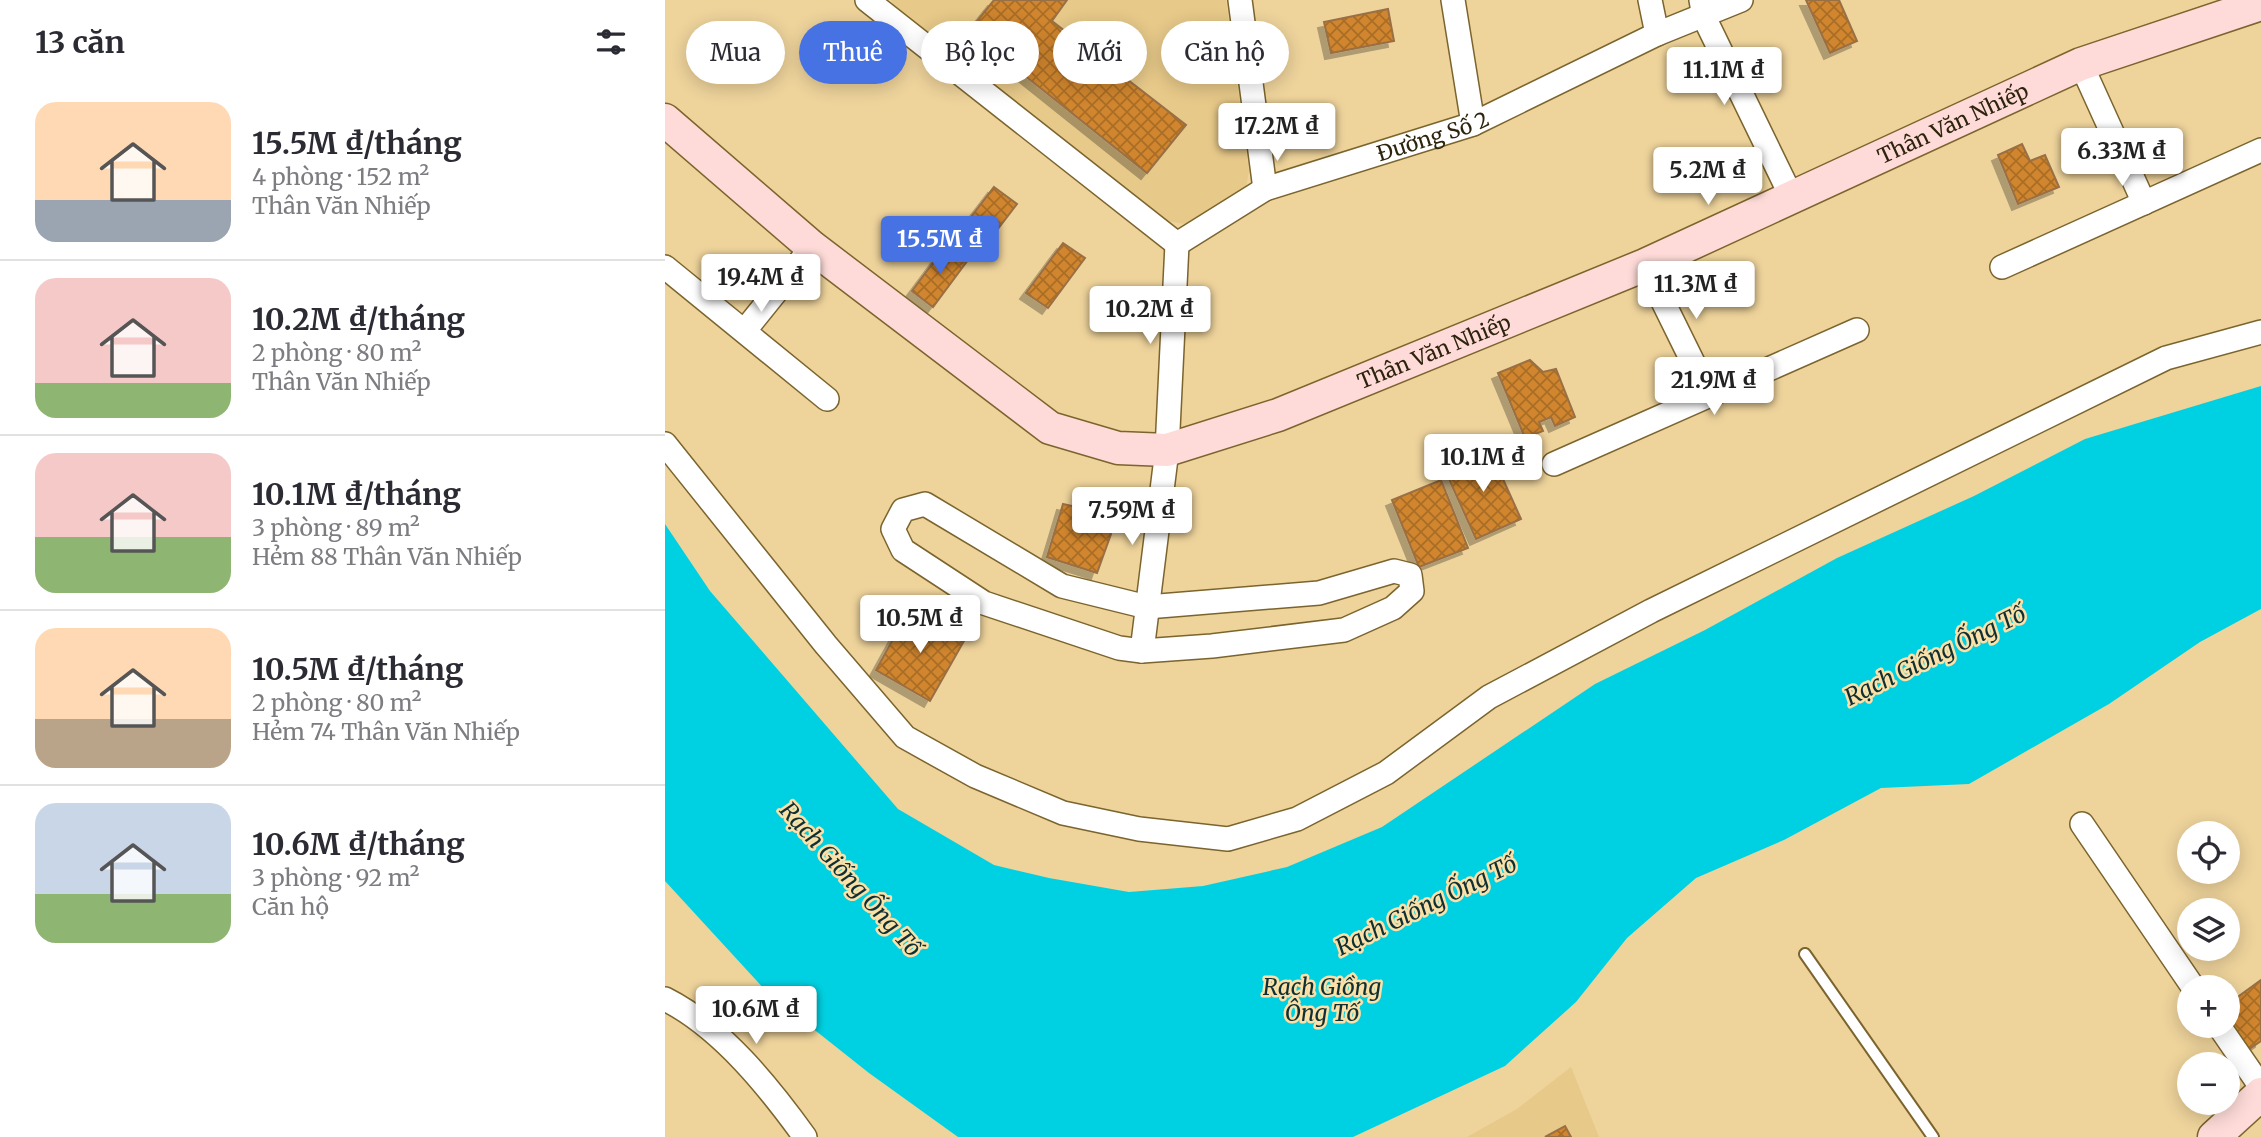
<!DOCTYPE html>
<html lang="vi">
<head>
<meta charset="utf-8">
<style>
	body { margin:0; font-family:Merriweather,serif; background:#f2f2f3; color:#2b2b33; height:100vh; display:flex; flex-direction:column; font-size:26px; white-space:nowrap }
	* { box-sizing:border-box; margin:0 }
	p { font-size:23px; color:#7c7c81 }
	.icon { flex:none; width:38px; height:38px; fill:none; stroke:currentColor; stroke-width:2; stroke-linecap:round; stroke-linejoin:round }
	.map { position:relative; flex:1; overflow:hidden }
	.details { display:flex; flex-direction:column; background:#fff; width:665px }
	.details>* { flex:none }
	.banner { position:absolute; left:21px; top:21px; width:665px; height:63px; display:flex; gap:14px }
	.buttons { position:absolute; left:1512px; top:821px; display:grid; gap:14px }
	.buttons a { display:grid; place-items:center; width:63px; height:63px; border-radius:50%; background:#fff; box-shadow:0 4px 18px #0003; font-size:35px }
	.price { position:absolute; translate:-50% -60px; padding:0 16px; border-radius:7px; background:#fff; color:#222; font-size:23px; line-height:46px; filter:drop-shadow(0 2px 4px #0008) }
	.price::after { content:''; position:absolute; left:50%; top:42px; width:21px; height:16px; margin-left:-10px; background:inherit; clip-path:polygon(0 0,100% 0,50% 100%) }
	.price.active { background:#4772e4; color:#fff }
	ul { padding:0; list-style:none }
	li { display:flex; align-items:center; gap:21px; height:175px; padding:0 35px }
	li+li { border-top:2px solid #e1e1e2 }
	li span { display:grid; place-items:center; flex:none; width:196px; height:140px; border-radius:21px; color:#555 }
	li>.icon { margin-inline-start:auto }
	span .icon { width:84px; height:84px; fill:#fffc; stroke-width:1 }
	li b { font-size:30px }
	h2 { display:flex; justify-content:space-between; align-items:center; height:84px; padding:0 35px; font-size:30px }
	.tag { padding:0 24px; border-radius:32px; background:#fff; box-shadow:0 4px 18px #0003; font-size:24px; line-height:63px }
	.tag.active { background:#4772e4; color:#fff }
	main { display:flex; flex:1; min-height:0 }
	.map>svg:first-child { display:block }
	.built { fill:#e7c989 }
	.water { fill:#00d1e2 }
	.building { fill:url(#building-cross-hatch); stroke:#996f45; stroke-width:2; filter:url(#shadow) }
	.lines { fill:none; stroke-linecap:round; stroke-linejoin:round }
	.lane-casing { stroke:#7b642d; stroke-width:14 }
	.street-casing { stroke:#7b642d; stroke-width:26 }
	.secondary-casing { stroke:#7b642d; stroke-width:35 }
	.lane { stroke:#fff; stroke-width:10 }
	.street { stroke:#fff; stroke-width:23 }
	.secondary { stroke:#fedbd8; stroke-width:32 }
	.labels { text-anchor:middle; dominant-baseline:central; stroke-width:5; stroke-linejoin:round; paint-order:stroke }
	.street-label { font-size:21px; fill:#2e240d; stroke:#fbe0a8 }
	.water-label { font-size:23px; font-style:italic; fill:#0e3034; stroke:#fbe0a8 }
</style>
</head>
<body>
<main>
<section class="details">
<h2>13 căn<svg class="icon" aria-label="filters" viewBox="0 0 24 24"><path d="M4 7h16M4 17h16"/><circle cx="9" cy="7" r="2"/><circle cx="15" cy="17" r="2"/></svg></h2>
<ul>
<li><span style="background:linear-gradient(#ffd9b3 70%,#9aa5b1 0)"><svg class="icon" aria-label="home" viewBox="0 0 24 24"><path d="M3 11l9-7 9 7M6 9v11h12V9"/></svg></span><div><b>15.5M ₫/tháng</b><p>4 phòng · 152 m²</p><p>Thân Văn Nhiếp</p></div></li>
<li><span style="background:linear-gradient(#f6c9c9 75%,#8fb573 0)"><svg class="icon" aria-label="home" viewBox="0 0 24 24"><path d="M3 11l9-7 9 7M6 9v11h12V9"/></svg></span><div><b>10.2M ₫/tháng</b><p>2 phòng · 80 m²</p><p>Thân Văn Nhiếp</p></div></li>
<li><span style="background:linear-gradient(#f6c9c9 60%,#8fb573 0)"><svg class="icon" aria-label="home" viewBox="0 0 24 24"><path d="M3 11l9-7 9 7M6 9v11h12V9"/></svg></span><div><b>10.1M ₫/tháng</b><p>3 phòng · 89 m²</p><p>Hẻm 88 Thân Văn Nhiếp</p></div></li>
<li><span style="background:linear-gradient(#ffd9b3 65%,#b9a48a 0)"><svg class="icon" aria-label="home" viewBox="0 0 24 24"><path d="M3 11l9-7 9 7M6 9v11h12V9"/></svg></span><div><b>10.5M ₫/tháng</b><p>2 phòng · 80 m²</p><p>Hẻm 74 Thân Văn Nhiếp</p></div></li>
<li><span style="background:linear-gradient(#c9d6e8 65%,#8fb573 0)"><svg class="icon" aria-label="home" viewBox="0 0 24 24"><path d="M3 11l9-7 9 7M6 9v11h12V9"/></svg></span><div><b>10.6M ₫/tháng</b><p>3 phòng · 92 m²</p><p>Căn hộ</p></div></li>
</ul>
</section>
<div class="map">
<svg width="1596" height="1137" viewBox="0 0 1596 1137">
	<defs>
		<pattern id="building-cross-hatch" width="8" height="8" patternUnits="userSpaceOnUse" patternTransform="scale(1.75)"><rect width="8" height="8" fill="#d0852e"/><path d="M0 0l8 8M0 8l8-8" fill="none" stroke="#a96d26"/></pattern>
		<filter id="shadow"><feDropShadow dx="-6" dy="6" stdDeviation="0" flood-color="#0004"/></filter>
	</defs>
	<rect width="100%" height="100%" fill="#eed39b"/>
	<path class="built" d="M226 0H561L584 171 581 187 520 224 501 221 231 9Z
		M906 1067 934 1137H802L852 1109Z"/>
	<path class="water" d="M1596 386V609L1535 642 1444 704 1304 784 1216 788 1119 840 1031 878 962 938 911 1002 840 1066 688 1137H293L204 1073 103 993 0 881V524L45 591 233 809 329 865 384 878 464 892 538 886 622 867 717 827 930 684 1040 630 1172 558 1309 496 1420 439Z"/>
	<path class="building" d="M329 0H402L387 21 521 125 482 173 304 31Z
		M1141 0H1174L1192 41 1165 53Z
		M723 9 729 41 666 53 659 22Z
		M1357 144 1365 161 1380 155 1394 187 1353 204 1333 155Z
		M329 187 352 204 319 247 296 230Z
		M398 243 420 258 383 308 361 293Z
		M282 244 303 260 268 307 247 291Z
		M865 360 878 372 891 369 910 417 890 426 886 417 874 422 878 431 860 438 833 373Z
		M824 448 856 519 811 539 779 468Z
		M776 480 803 548 754 567 727 500Z
		M398 504 434 512 446 534 432 573 382 557Z
		M244 610 299 641 265 701 211 670Z
		M1596 980V1041L1580 1052 1563 1026V1004Z
		M900 1126 906 1137H880Z"/>
	<g class="lines">
		<defs>
			<path id="lane" d="M1140 954 1268 1137"/>
			<g id="street">
				<path id="s1" d="M202 0 512 244 600 189 808 124 992 34 1076 0"/>
				<path d="M575 0 600 189"/>
				<path d="M788 0 808 124"/>
				<path d="M985 0 992 34"/>
				<path d="M1036 0 1039 17 1127 198"/>
				<path d="M1416 64 1479 203"/>
				<path d="M980 265 1044 395"/>
				<path d="M0 267 162 399"/>
				<path d="M1337 267 1596 150"/>
				<path d="M81 329 147 247"/>
				<path d="M0 444 161 645 240 737 310 776 398 813 474 829 563 839 632 819 721 773 824 697 986 611 1501 358 1596 332"/>
				<path d="M889 464 1192 330"/>
				<path d="M260 504 397 586 482 607 654 593 729 571 745 575 747 591 728 608 679 630 547 646 477 651 454 648 319 603 238 550 228 529 238 510Z"/>
				<path d="M477 651 502 450 512 244"/>
				<path d="M1417 824 1528 987"/>
				<path d="M0 999C56 1027 104 1087 140 1137"/>
				<path d="M1554 1026 1596 1087"/>
			</g>
			<g id="secondary">
				<path id="s2" d="M0 120 147 247 385 428 453 448 502 450 613 415 980 265 1416 64 1596 4"/>
				<path d="M1549 1137 1596 1094"/>
			</g>
		</defs>
		<use href="#lane" class="lane-casing"/>
		<use href="#street" class="street-casing"/>
		<use href="#secondary" class="secondary-casing"/>
		<use href="#lane" class="lane"/>
		<use href="#street" class="street"/>
		<use href="#secondary" class="secondary"/>
	</g>
	<g class="labels">
		<g class="street-label">
			<text stroke="none"><textPath href="#s2" startOffset="1465">Thân Văn Nhiếp</textPath></text>
			<text stroke="none"><textPath href="#s1" startOffset="674">Đường Số 2</textPath></text>
			<text stroke="none"><textPath href="#s2" startOffset="898">Thân Văn Nhiếp</textPath></text>
		</g>
		<g class="water-label">
			<text transform="translate(1270 655) rotate(-26)">Rạch Giống Ống Tố</text>
			<text transform="translate(186 879) rotate(48)">Rạch Giống Ống Tố</text>
			<text transform="translate(761 905) rotate(-26)">Rạch Giống Ống Tố</text>
			<text x="657" y="986">Rạch Giồng<tspan x="657" dy="26">Ông Tố</tspan></text>
		</g>
	</g>
</svg>
<div class="buttons">
<a><svg class="icon" aria-label="locate" viewBox="0 0 24 24"><circle cx="12" cy="12" r="6"/><path d="M12 2v4M12 18v4M2 12h4M18 12h4"/></svg></a>
<a><svg class="icon" aria-label="layers" viewBox="0 0 24 24"><path d="M12 4l9 5-9 5-9-5zM3 14l9 5 9-5"/></svg></a>
<a>+</a>
<a>−</a>
</div>
<b class="price" style="left:1059px;top:107px">11.1M ₫</b>
<b class="price" style="left:612px;top:163px">17.2M ₫</b>
<b class="price" style="left:1457px;top:188px">6.33M ₫</b>
<b class="price" style="left:1043px;top:207px">5.2M ₫</b>
<b class="price active" style="left:275px;top:276px">15.5M ₫</b>
<b class="price" style="left:96px;top:314px">19.4M ₫</b>
<b class="price" style="left:1031px;top:321px">11.3M ₫</b>
<b class="price" style="left:485px;top:346px">10.2M ₫</b>
<b class="price" style="left:1049px;top:417px">21.9M ₫</b>
<b class="price" style="left:818px;top:494px">10.1M ₫</b>
<b class="price" style="left:467px;top:547px">7.59M ₫</b>
<b class="price" style="left:255px;top:655px">10.5M ₫</b>
<b class="price" style="left:91px;top:1046px">10.6M ₫</b>
<div class="banner">
<a class="tag">Mua</a>
<a class="tag active">Thuê</a>
<a class="tag">Bộ lọc</a>
<a class="tag">Mới</a>
<a class="tag">Căn hộ</a>
</div>
</div>
</main>
</body>
</html>
